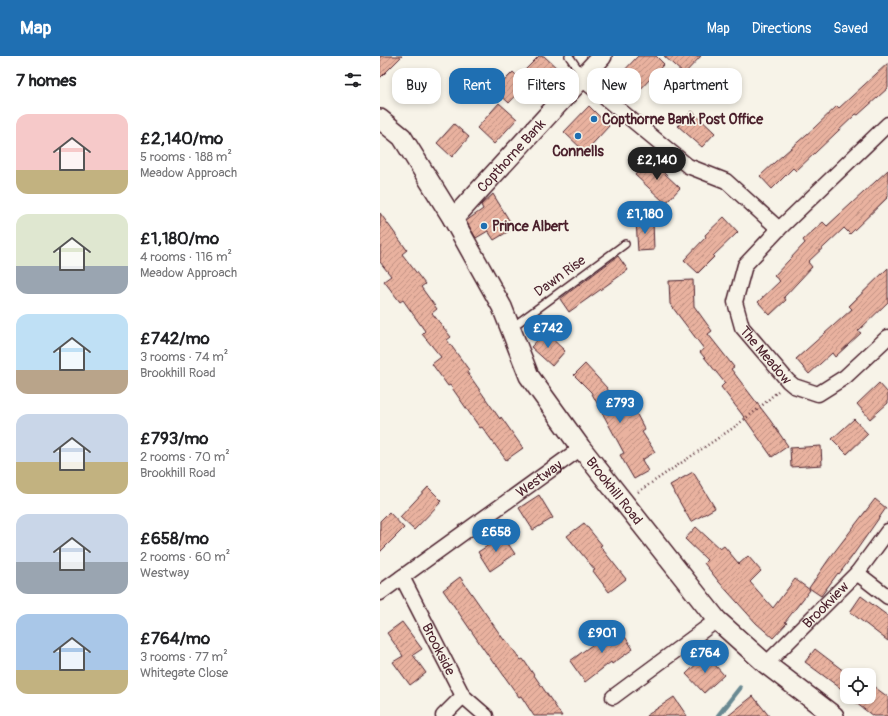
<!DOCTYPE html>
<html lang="en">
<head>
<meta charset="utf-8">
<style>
	body { margin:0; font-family:Pangolin,sans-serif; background:#f2f2f2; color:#202124; height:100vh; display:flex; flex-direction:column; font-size:15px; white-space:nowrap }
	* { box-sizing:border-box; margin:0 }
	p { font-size:13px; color:#757577 }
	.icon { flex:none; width:22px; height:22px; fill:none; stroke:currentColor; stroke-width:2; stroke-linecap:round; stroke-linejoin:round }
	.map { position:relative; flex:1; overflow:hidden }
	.sheet { display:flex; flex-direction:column; background:#fff; width:380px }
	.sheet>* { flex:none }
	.top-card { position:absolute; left:12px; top:12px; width:380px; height:36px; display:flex; gap:8px }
	.tools { position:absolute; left:460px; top:612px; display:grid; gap:8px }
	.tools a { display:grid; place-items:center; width:36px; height:36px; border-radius:8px; background:#fff; box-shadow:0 2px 6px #0003; font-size:20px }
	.price { position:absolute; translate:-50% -34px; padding:0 9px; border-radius:14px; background:#1f6fb2; color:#fff; font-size:13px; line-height:26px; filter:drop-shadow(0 1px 2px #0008) }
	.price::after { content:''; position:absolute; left:50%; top:24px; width:12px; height:9px; margin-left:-6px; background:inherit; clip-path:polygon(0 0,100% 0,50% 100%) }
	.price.current { background:#222; color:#fff }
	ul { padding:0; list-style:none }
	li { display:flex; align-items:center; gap:12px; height:100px; padding:0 16px }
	li span { display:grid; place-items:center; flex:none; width:112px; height:80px; border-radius:12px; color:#555 }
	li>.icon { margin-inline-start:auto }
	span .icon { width:48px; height:48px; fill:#fffc; stroke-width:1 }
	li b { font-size:17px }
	h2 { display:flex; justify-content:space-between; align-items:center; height:48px; padding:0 16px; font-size:17px }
	.tag { padding:0 14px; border-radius:12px; background:#fff; box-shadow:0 2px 6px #0003; font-size:14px; line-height:36px }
	.tag.current { background:#1f6fb2; color:#fff }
	header { display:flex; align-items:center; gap:24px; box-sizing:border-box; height:56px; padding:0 20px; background:#1f6fb2; color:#fff }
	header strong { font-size:19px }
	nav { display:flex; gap:22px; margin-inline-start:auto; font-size:14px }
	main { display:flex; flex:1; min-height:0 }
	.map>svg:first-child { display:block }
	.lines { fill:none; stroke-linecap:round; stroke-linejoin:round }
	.stream { stroke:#698992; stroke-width:5 }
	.building { fill:url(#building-hatch); stroke:#4a1f2b }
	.lane-casing { stroke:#4a1f2b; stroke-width:10 }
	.street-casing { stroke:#4a1f2b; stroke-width:17 }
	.secondary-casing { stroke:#4a1f2b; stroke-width:22 }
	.path { stroke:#4a1f2b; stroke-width:2.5; stroke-dasharray:1 3; stroke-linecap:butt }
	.lane { stroke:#f7f3e8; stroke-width:7 }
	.street { stroke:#f7f3e8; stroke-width:14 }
	.secondary { stroke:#f7f3e8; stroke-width:19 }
	.poi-dot { fill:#1f6fb2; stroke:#f7f3e8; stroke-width:1.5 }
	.labels { text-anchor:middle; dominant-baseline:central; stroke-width:3.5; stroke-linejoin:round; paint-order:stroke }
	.poi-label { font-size:14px; font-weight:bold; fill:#4a1f2b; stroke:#f7f3e8; text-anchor:start }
	.street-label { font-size:14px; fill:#4a1f2b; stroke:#f7f3e8 }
</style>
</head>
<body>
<header>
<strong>Map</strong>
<nav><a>Map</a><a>Directions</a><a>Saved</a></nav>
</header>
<main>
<section class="sheet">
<h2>7 homes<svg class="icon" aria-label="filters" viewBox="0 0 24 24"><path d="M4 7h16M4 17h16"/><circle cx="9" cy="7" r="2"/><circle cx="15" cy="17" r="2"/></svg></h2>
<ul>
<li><span style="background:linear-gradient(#f6c9c9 70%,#c2b280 0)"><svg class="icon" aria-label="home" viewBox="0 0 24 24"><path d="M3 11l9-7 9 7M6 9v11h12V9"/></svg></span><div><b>£2,140/mo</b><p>5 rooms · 188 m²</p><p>Meadow Approach</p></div></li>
<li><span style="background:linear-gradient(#dfe7d0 65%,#9aa5b1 0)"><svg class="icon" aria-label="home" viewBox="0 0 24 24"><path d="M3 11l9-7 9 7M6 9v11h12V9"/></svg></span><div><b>£1,180/mo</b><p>4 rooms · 116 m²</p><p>Meadow Approach</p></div></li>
<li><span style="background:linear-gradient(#bfe0f5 70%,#b9a48a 0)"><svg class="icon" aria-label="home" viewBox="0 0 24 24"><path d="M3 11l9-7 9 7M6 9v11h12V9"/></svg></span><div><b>£742/mo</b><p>3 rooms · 74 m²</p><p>Brookhill Road</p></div></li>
<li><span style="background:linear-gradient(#c9d6e8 60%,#c2b280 0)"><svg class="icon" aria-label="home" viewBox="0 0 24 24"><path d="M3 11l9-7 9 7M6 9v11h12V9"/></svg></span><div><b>£793/mo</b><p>2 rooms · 70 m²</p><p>Brookhill Road</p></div></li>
<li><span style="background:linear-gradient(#c9d6e8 60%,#9aa5b1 0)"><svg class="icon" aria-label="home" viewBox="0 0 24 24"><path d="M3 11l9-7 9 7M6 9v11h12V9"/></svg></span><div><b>£658/mo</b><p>2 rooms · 60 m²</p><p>Westway</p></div></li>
<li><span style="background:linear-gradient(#a9c7e8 70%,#c2b280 0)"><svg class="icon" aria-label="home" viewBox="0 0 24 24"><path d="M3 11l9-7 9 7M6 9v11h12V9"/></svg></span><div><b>£764/mo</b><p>3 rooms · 77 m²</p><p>Whitegate Close</p></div></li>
</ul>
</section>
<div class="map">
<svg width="508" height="660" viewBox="0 0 508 660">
	<defs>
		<pattern id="building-hatch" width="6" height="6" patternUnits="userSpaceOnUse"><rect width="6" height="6" fill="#e9b29f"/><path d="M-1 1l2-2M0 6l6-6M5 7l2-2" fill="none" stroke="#bf9082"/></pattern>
	</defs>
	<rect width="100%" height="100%" fill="#f7f3e8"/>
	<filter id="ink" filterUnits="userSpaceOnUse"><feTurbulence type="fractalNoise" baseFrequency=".025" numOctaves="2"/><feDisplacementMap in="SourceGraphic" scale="8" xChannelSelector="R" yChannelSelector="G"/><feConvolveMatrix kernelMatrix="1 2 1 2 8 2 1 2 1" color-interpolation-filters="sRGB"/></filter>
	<g filter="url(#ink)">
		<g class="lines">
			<path class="stream" d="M338 660 360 632"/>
		</g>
		<path class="building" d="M0 0H22L0 22Z
			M159 0H164L179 14 159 34 142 17Z
			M258 0H276L284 8 257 37 239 20Z
			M284 0H321L304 18Z
			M508 7V32L478 59 476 58 416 115 413 112 392 133 380 120 395 106 434 72 457 50 459 52Z
			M133 16 146 29 129 47 115 34Z
			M119 47 137 63 114 88 97 72Z
			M209 50 229 70 205 96 184 76Z
			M312 55 335 77 322 91 298 70Z
			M74 68 89 81 72 101 57 87Z
			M269 103 300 132 288 145H283L255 119Z
			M508 114V141L470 178 464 172 428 206 432 211 404 241 406 244 390 259 378 246 400 225 394 220 425 187 423 184 443 166 447 170Z
			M113 138 134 172 114 184 108 175 96 182 86 165 103 153 101 149Z
			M0 157 27 194 22 198 45 228 41 231 57 253 52 257 71 281 67 284 89 314 87 316 120 363 121 361 143 392 126 404 102 371 100 372 70 329 68 330 52 308 61 301 42 278 45 275 23 244 20 246 4 225 11 220 0 206Z
			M344 161 358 176 333 200 334 201 318 217 304 204 326 181 325 179Z
			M273 164 274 194 258 195 256 165Z
			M238 200 248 214 189 256 180 243Z
			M508 212V246L478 275 481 277 455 301 452 297 429 318 416 303 472 253 469 250Z
			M313 224 314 250 332 275 328 278 354 311 351 313 390 364 408 390 392 401 361 357 341 331 345 327 320 296 324 293 290 248 289 225Z
			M165 276 185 295 172 310 151 291Z
			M205 308 227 332 240 357 253 351 265 374 262 376 275 396 262 404 268 415 254 423 240 399 244 397 211 336 194 319Z
			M499 327 508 337V347L490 363 477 348Z
			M474 363 488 378 467 398 452 383Z
			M441 390 442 409 411 411 410 392Z
			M313 416 335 452 311 466 290 429Z
			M48 431 62 445 34 474 20 461Z
			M159 439 173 462 153 474 139 452Z
			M495 443 506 452 471 502 459 518 458 517 441 540 429 532 449 503Z
			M9 456 24 472 0 496V465Z
			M204 467 222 489 220 490 246 523 229 536 213 515 215 514 187 480Z
			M316 471 340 493 344 490 359 508 368 500 381 515 370 526 393 552 415 523 430 534 405 566 407 567 393 582 376 567 339 526 324 507 327 504 305 483Z
			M123 480 135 498 110 515 98 496Z
			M80 521 124 584 125 583 141 604 143 603 182 660H154L141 640 139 641 115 607 114 608 63 534Z
			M481 540 508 560V585L470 556Z
			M22 566 42 593 33 599 46 617 30 629 13 606 23 600 7 577Z
			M238 570 253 593 232 608 231 606 205 626 190 605Z
			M435 593 469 619H467V637L425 606Z
			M326 599 344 619 324 637 306 618Z
			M489 627 508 641V660H493L468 641H489Z
			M373 640 389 660H348Z
			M294 641 307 660H266Z"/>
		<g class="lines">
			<defs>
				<path id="lane" d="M189 0 202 19
					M131 272 245 188"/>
				<g id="street">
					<path d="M202 23 308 110 346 125 399 173"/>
					<path id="s1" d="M508 68 399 173 365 209 355 246 362 271 408 325 414 330 438 338 465 321 508 281"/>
					<path d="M477 517 508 475"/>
					<path id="s2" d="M22 521 83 640 63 660"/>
					<path id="s3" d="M0 537 201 392"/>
					<path id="s4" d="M386 608 477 517 508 541"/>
					<path d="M83 640 106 660"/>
					<path d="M233 641 337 564"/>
				</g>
				<g id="secondary">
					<path id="s5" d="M0 63 22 81 73 163 122 251 149 320 201 392 337 564 386 608 454 660"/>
					<path id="s6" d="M73 163 222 0"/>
				</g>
			</defs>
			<use href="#lane" class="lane-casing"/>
			<use href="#street" class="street-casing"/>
			<use href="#secondary" class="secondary-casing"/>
			<path class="path" d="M258 436 353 372 378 353 398 335"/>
			<use href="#lane" class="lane"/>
			<use href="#street" class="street"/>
			<use href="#secondary" class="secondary"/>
		</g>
	</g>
	<g class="poi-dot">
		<circle cx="214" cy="63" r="4"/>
		<circle cx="198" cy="80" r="4"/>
		<circle cx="104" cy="170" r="4"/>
	</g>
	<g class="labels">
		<g class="poi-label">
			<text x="222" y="63">Copthorne Bank Post Office</text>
			<text x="198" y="95" text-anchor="middle">Connells</text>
			<text x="112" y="170">Prince Albert</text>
		</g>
		<g class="street-label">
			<text stroke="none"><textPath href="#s6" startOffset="86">Copthorne Bank</textPath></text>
			<text transform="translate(180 220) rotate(-36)">Dawn Rise</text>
			<text stroke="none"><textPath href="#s1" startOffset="302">The Meadow</textPath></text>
			<text stroke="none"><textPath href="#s3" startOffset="196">Westway</textPath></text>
			<text stroke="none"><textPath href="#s5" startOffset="443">Brookhill Road</textPath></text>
			<text stroke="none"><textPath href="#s4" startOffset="84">Brookview</textPath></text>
			<text stroke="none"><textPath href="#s2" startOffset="81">Brookside</textPath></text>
		</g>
	</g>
</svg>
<div class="tools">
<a><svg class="icon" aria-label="locate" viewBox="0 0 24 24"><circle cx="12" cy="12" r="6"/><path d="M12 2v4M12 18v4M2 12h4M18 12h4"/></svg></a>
</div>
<b class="price current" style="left:277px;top:125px">£2,140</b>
<b class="price" style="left:265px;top:179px">£1,180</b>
<b class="price" style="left:168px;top:293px">£742</b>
<b class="price" style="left:240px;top:368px">£793</b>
<b class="price" style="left:116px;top:497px">£658</b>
<b class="price" style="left:222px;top:598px">£901</b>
<b class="price" style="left:325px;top:618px">£764</b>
<div class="top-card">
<a class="tag">Buy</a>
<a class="tag current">Rent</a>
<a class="tag">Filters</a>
<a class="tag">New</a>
<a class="tag">Apartment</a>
</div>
</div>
</main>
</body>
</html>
